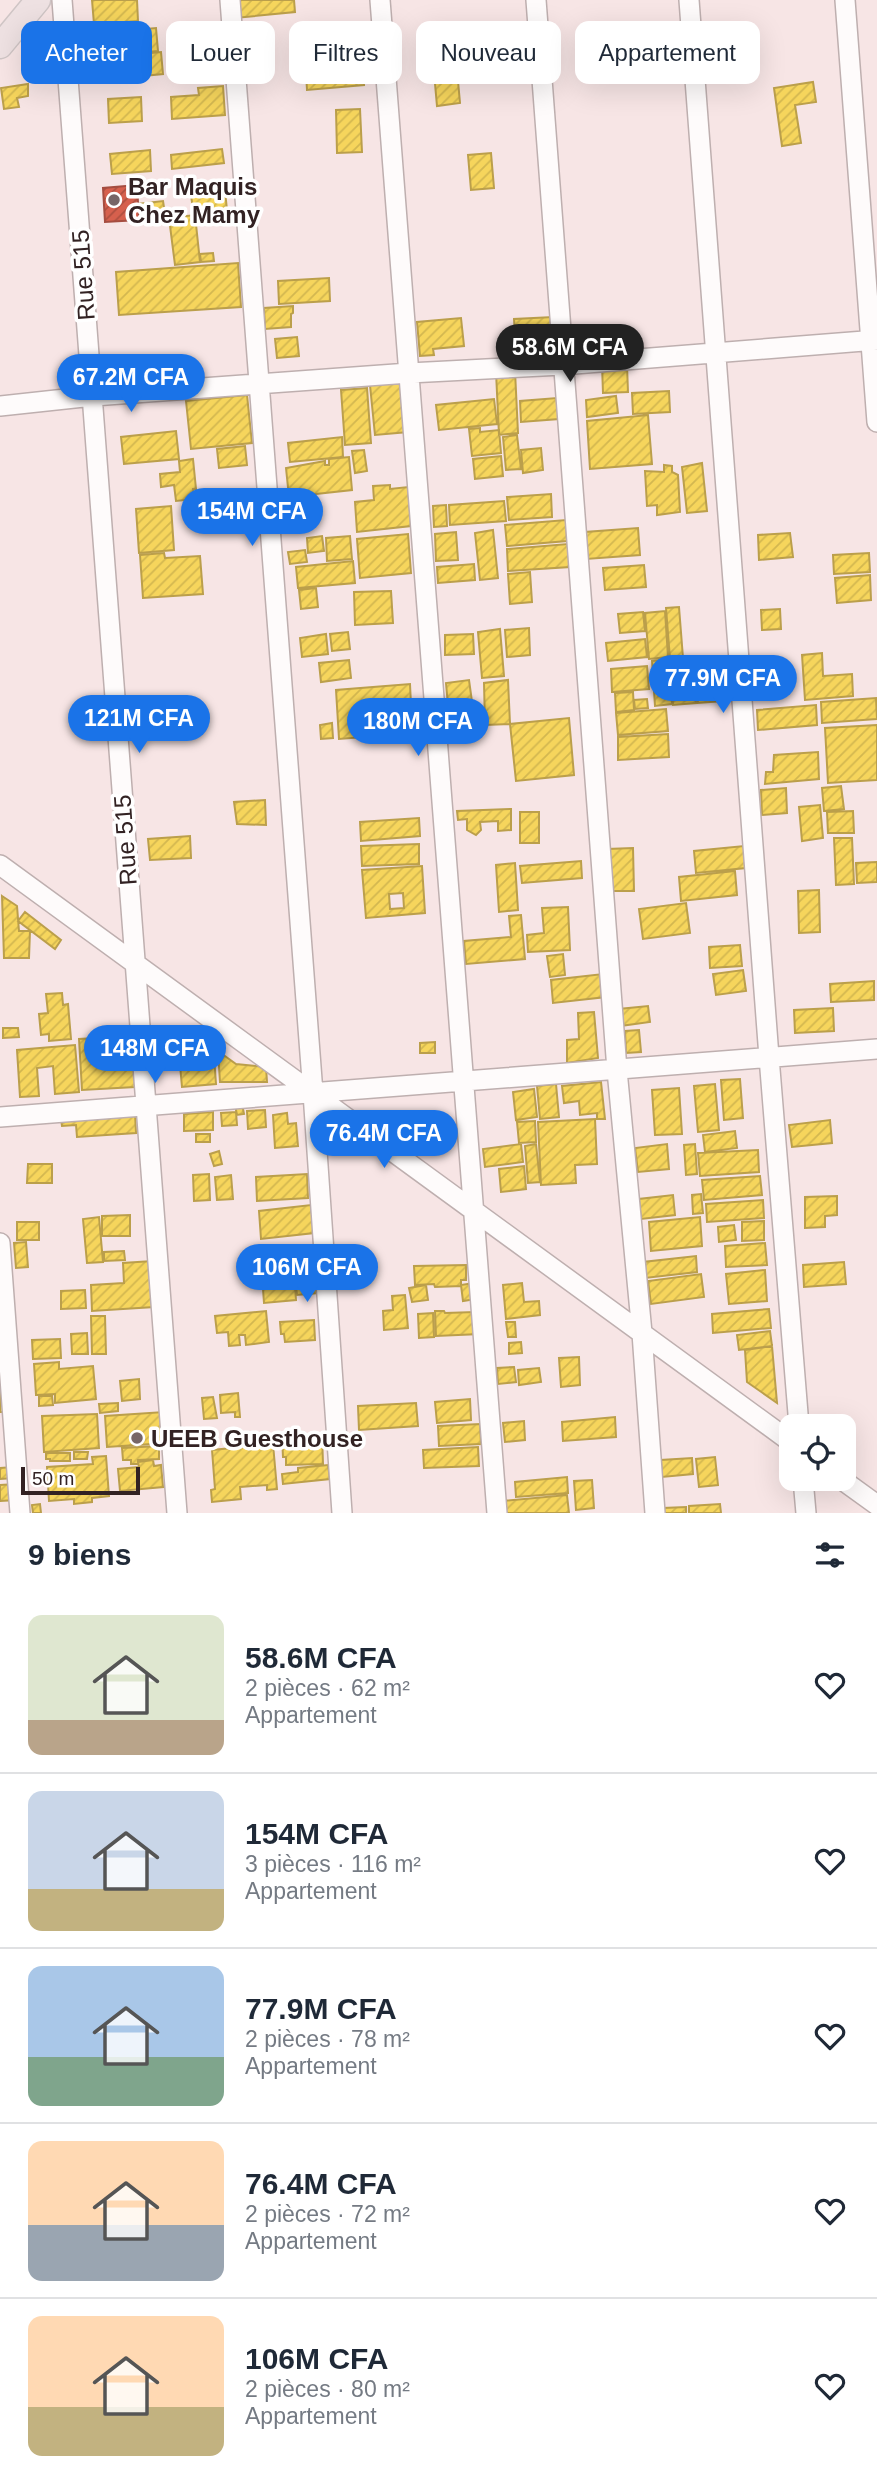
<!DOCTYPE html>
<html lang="fr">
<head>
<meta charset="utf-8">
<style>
	body { margin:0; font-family:Arial,sans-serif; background:#f6f6f7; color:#1f2937; height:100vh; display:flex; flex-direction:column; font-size:26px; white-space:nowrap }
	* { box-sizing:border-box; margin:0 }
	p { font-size:23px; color:#747a83 }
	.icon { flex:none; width:38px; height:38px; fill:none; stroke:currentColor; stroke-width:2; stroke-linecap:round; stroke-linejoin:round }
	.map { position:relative; height:1513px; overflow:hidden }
	.details { display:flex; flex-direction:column; background:#fff; flex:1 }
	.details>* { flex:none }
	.top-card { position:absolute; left:21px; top:21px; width:836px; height:63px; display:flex; gap:14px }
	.tools { position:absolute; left:779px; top:1414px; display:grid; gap:14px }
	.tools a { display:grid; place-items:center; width:77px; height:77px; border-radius:14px; background:#fff; box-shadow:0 7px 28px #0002; font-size:35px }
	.scale { position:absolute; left:21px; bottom:18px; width:119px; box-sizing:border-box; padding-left:7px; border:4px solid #322223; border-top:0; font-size:19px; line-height:24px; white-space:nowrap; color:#322223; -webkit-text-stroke:5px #fff; paint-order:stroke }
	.price { position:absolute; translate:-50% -60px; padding:0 16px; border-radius:24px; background:#1a73e8; color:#fff; font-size:23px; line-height:46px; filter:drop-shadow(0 2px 4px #0008) }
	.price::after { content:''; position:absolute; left:50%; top:42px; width:21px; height:16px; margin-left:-10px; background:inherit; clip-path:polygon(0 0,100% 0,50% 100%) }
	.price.active { background:#222; color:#fff }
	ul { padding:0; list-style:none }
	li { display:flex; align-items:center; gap:21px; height:175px; padding:0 28px }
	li+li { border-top:2px solid #e0e1e3 }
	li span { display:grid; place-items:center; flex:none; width:196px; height:140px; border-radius:14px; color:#555 }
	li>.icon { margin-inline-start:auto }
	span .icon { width:84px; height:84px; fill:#fffc; stroke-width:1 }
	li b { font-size:30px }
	h2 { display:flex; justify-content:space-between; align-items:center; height:84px; padding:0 28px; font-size:30px }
	.chip { padding:0 24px; border-radius:14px; background:#fff; box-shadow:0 7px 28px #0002; font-size:24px; line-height:63px }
	.chip.active { background:#1a73e8; color:#fff }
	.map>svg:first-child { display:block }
	.homes { fill:url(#homes-hatch); stroke:#bb9f4b; stroke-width:2; fill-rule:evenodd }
	.shops { fill:url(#shops-hatch); stroke:#a54d40; stroke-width:2 }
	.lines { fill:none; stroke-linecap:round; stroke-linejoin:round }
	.minor-casing { stroke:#beafaf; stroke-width:22 }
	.major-casing { stroke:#cfc5c5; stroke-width:27 }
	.minor { stroke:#fefbfb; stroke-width:19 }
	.major { stroke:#eee1e2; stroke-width:24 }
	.poi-dot { fill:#776667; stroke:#fff; stroke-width:2.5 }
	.labels { text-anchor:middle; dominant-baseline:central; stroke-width:7; stroke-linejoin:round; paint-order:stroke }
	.poi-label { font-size:24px; font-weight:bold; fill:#322223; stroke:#fff; text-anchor:start }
	.street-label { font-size:24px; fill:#322223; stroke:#fff }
</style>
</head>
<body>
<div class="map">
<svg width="877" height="1513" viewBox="0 0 877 1513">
	<defs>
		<pattern id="homes-hatch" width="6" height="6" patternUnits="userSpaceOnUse" patternTransform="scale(1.75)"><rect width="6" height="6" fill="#f6d55c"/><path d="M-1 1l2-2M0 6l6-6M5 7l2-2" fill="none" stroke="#d3b750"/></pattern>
		<pattern id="shops-hatch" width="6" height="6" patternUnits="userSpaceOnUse" patternTransform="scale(1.75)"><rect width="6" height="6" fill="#d6604d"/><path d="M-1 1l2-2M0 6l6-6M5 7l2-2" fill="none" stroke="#ae4f40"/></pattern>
	</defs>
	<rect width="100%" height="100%" fill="#f7e5e5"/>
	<path class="homes" d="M92 0H137L138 21 94 24Z
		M233 0H294L295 12 235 18Z
		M156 28 158 51 101 56 99 33Z
		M161 52 163 74 102 80 100 58Z
		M456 59 460 103 437 106 433 61Z
		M363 67 364 85 307 90 306 72Z
		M813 82 816 102 795 105 801 143 782 146 774 88Z
		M28 84V96L17 98 19 107 4 109 1 88Z
		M223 86 225 115 172 119 171 97 199 95 198 88Z
		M141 97 142 121 109 123 108 99Z
		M360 109 362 152 337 153 336 110Z
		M222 149 224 163 172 169 171 155Z
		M150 150 151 171 112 174 110 154Z
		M491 153 494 188 471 190 468 155Z
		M225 191 227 210 194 214 191 196Z
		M163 201 165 214 139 216 138 204Z
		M195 215 200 262 175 265 169 218Z
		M213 253 214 261 201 262 200 254Z
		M238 263 241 307 119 315 116 272Z
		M329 278 330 301 279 304 278 281Z
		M293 306V313L291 314V327L265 329 264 308Z
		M553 317 554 348 516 350 514 319Z
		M461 318 464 346 433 349 434 355 420 356 417 322Z
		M297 337 299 356 277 358 275 339Z
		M602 365H627L628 392 603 393Z
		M515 371 518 433 499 435 496 372Z
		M403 381 408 432 375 435 370 385Z
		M367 388 371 443 345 445 341 390Z
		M669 391 670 412 633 414 632 393Z
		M247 395 252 443 191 449 186 401Z
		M616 396 618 413 587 417 586 400Z
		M557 398 559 419 521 422 520 401Z
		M494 399 497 424 439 430 436 405Z
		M648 415 652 464 590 469 587 421Z
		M480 428V432L499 430 501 453 472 456 469 429Z
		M176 431 179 459 124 464 121 437Z
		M517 435 521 469 506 470 503 437Z
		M342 437 343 457 290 462 288 443Z
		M245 446 247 465 219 468 217 449Z
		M541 448 543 470 523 473 521 450Z
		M364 450 367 471 355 473 352 451Z
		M501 456 503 476 475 479 473 459Z
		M349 457 352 490 289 497 286 468 325 461V465H329V459Z
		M193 459 196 489H193L194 499 176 501 174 485 161 487 160 474 180 472 179 461Z
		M702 463 707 511 687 513 682 467Z
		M664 465 672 466V472L678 475 680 512 657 515V505L647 506 645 471 664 472Z
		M390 485V489L408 487 411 526 357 532 355 502 374 500 373 486Z
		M229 493 231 517 197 520 195 497Z
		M257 494 258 514 233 517 231 497Z
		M551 494 552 517 509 520 507 497Z
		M504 501 506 521 450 525 449 505Z
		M446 505 447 526 434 527 433 506Z
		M171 506 174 550 139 553 136 509Z
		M566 520 567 541 507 546 505 525Z
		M638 528 640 555 586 559 585 532Z
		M493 530 498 578 480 580 475 533Z
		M456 532 458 560 436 561 435 534Z
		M790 533 793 557 759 560 758 535Z
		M408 534 411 573 360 578 357 539Z
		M322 536 324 551 308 553 307 538Z
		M350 536 352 559 327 561 326 538Z
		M568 544 570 567 508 571 507 549Z
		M305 550 307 562 290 564 288 552Z
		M164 553 165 558 200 556 203 594 143 598 140 555Z
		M869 553 870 572 834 574 833 555Z
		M353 561 355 583 298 588 296 567Z
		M474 564 475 580 438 583 437 567Z
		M644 565 646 587 605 590 603 568Z
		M530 572 532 602 510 604 508 574Z
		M870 575 871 600 837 603 835 578Z
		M316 588 318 607 301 609 299 590Z
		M391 591 393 623 355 625 354 592Z
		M679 607 683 658 670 659 666 608Z
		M780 609 781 629 762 630 761 610Z
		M665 611 668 657 649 659 645 613Z
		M643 612 645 631 620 633 618 614Z
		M529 628 530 655 507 657 505 630Z
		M500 629 504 676 482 678 478 632Z
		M348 632 350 649 332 651 330 634Z
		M326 634 328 654 302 657 300 638Z
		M473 634 474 654 445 655V635Z
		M645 639 647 657 608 661 606 643Z
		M822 653 823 676 852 674 853 696 805 700 802 655Z
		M669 659 672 704 655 706 652 661Z
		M349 660 351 678 321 682 319 663Z
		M722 661 723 681 690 684 688 664Z
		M647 666 649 689 612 692 611 669Z
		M469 680 474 716 449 717 446 683Z
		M508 680 510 724 485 725 484 683Z
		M721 682 723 701 698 703 696 684Z
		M410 684 411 705 352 710 354 727H358L357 714 413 709 415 733 339 739 336 690Z
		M694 688 696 703 673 705 672 690Z
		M633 692 634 710 616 712 615 693Z
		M876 698 877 719 822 723 821 702Z
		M647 699 648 708 635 709 634 700Z
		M816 705 817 725 758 730 757 710Z
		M666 709 668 731 618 735 616 713Z
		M569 718 574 775 516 781 510 724Z
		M332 723 333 738 321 739 320 725Z
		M877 725V780L828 783 825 728Z
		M668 734 669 757 618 760V737Z
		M818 752 819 779 765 784 766 772H773L774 755Z
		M841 786 844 809 824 811 822 788Z
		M786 788 787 813 762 815 761 790Z
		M265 800 266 825 237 824 234 802Z
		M820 805 823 838 802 841 799 807Z
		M511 809V830L498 831V821L480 822 481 830 476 835 467 830V819L458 820 457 811Z
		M853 811 854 833H828L827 812Z
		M520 812H539V843H520Z
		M419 818 420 836 361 841 360 822Z
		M190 836 191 858 150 860 148 839Z
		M834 838H852L854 884 836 885Z
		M419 844V864L362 866 361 846Z
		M744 846 746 868 696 873 694 851Z
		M633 848 634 891H608L607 849Z
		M581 861 582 878 522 883 520 866Z
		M877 862V882L857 883 856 863Z
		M515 863 518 910 499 912 496 865Z
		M422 866 425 913 366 918 362 870ZM403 893 404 908 390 909 389 894Z
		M735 871 737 895 681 901 679 877Z
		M819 890 820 932 799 933 798 891Z
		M2 896 17 906 19 931H30L29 958H4Z
		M686 903 690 933 643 939 639 909Z
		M568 907 570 950 528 952 527 935 544 933 542 908Z
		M25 912 61 940 55 949 18 921Z
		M521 915 525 959 466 964 464 941 511 937 509 916Z
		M740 945 742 966 710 968 709 947Z
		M563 954 565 975 550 977 547 956Z
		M743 970 746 991 716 995 713 974Z
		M603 974 606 997 553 1003 551 980Z
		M874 981V1000L831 1002 830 984Z
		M62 993 63 1005 68 1004 71 1039 49 1041V1034L41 1035 39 1014 48 1013 46 994Z
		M648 1006 650 1022 620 1026 619 1009Z
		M833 1008 834 1031 795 1033 794 1010Z
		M594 1012 598 1058 567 1063V1040L579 1039 578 1013Z
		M3 1028H18L19 1037 3 1038Z
		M639 1030 641 1052 626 1053 625 1031Z
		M132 1036 135 1087 82 1090 79 1039Z
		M435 1042V1053H420V1043Z
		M75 1045 79 1092 55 1094 53 1066 37 1068 39 1096 20 1097 17 1050Z
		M218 1051 236 1064 266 1067 267 1082H220Z
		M196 1053V1057L214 1056 216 1084 182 1087 179 1054Z
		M740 1079 743 1118 724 1120 721 1080Z
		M601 1082 605 1119H597V1113L580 1115 579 1101 564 1103 562 1086Z
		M556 1084 559 1117 540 1119 537 1086Z
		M715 1084 719 1130 698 1132 694 1086Z
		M679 1088 682 1134 655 1135 652 1090Z
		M534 1089 537 1117 516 1120 513 1092Z
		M242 1104 244 1114 237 1115 235 1105Z
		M265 1110 266 1127 248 1129 247 1111Z
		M213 1112V1130L184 1131V1114Z
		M236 1112 237 1125 222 1126 221 1113Z
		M287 1113 288 1124 296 1123 298 1146 275 1148 273 1115Z
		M135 1114 136 1133 77 1137 76 1125 62 1126 61 1119Z
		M595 1119 597 1164 575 1165 576 1183 541 1185 538 1122Z
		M830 1120 832 1143 792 1147 789 1125Z
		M535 1121 536 1142 519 1143 517 1122Z
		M735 1131 737 1148 705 1152 703 1135Z
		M196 1134H210V1142H196Z
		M521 1144 523 1162 485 1167 483 1149Z
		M536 1144 540 1182 528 1183 525 1146Z
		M667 1144 669 1169 638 1172 635 1148Z
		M695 1144 697 1174 686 1175 684 1145Z
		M758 1150 759 1172 700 1176 698 1153Z
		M219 1151 222 1164 214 1166 210 1154Z
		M28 1164H52V1183H27Z
		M524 1166 526 1189 501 1192 499 1169Z
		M209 1174 210 1200 194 1201 193 1175Z
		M307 1174 308 1198 257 1201 256 1177Z
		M231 1175 233 1199 217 1200 215 1177Z
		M760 1176 762 1195 704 1200 702 1180Z
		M701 1194 703 1213 693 1214 692 1195Z
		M673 1195 675 1215 641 1219 639 1199Z
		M837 1196V1215L825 1216V1227L805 1228V1197Z
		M763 1200 764 1218 707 1222 706 1204Z
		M311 1205 314 1233 261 1239 259 1211Z
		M130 1215V1236H102V1216Z
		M99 1217 103 1262 87 1263 83 1219Z
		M700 1217 702 1246 651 1251 649 1222Z
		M764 1221V1240L742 1241V1222Z
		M17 1222H39V1240H17Z
		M734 1225 736 1240 719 1242 718 1227Z
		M26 1242 28 1267 16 1268 14 1243Z
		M765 1243 767 1265 726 1267 725 1246Z
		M124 1251 125 1260 104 1261V1252Z
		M320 1254 318 1293 297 1295 293 1257Z
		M696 1256 697 1272 645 1278 643 1262Z
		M293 1258 296 1300 264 1303 261 1261Z
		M152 1261 154 1307 92 1311 91 1285 124 1283 123 1263Z
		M844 1262 846 1284 804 1287 803 1265Z
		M466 1265V1280H461V1286L435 1287 434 1284 415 1285 414 1266Z
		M765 1270 767 1301 729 1304 726 1274Z
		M701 1274 704 1297 651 1304 648 1281Z
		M474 1283 476 1299 463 1301 461 1285Z
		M522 1283 524 1302 539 1301 540 1315 506 1319 503 1285Z
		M426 1285 428 1300 412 1302 409 1288Z
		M85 1290 86 1308 61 1309V1291Z
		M405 1295 408 1328 384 1330 383 1311 393 1310 392 1296Z
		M769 1309 771 1328 713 1333 712 1314Z
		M266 1311 269 1342 246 1345 245 1335H239L240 1345 229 1346 228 1332 217 1333 215 1316Z
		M435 1311H444L445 1313 475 1312 480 1334 436 1336Z
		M433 1313 434 1337 419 1338 418 1314Z
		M91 1316H105L106 1354H92Z
		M314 1320 315 1340 285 1342 284 1334H281L280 1322Z
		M506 1322H515L516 1337H508Z
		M770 1331 772 1346 739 1350 737 1335Z
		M87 1333 88 1354H72L71 1334Z
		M60 1339 61 1358 33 1359 32 1340Z
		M521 1342 522 1353 509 1354V1343Z
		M772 1346 777 1403 747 1382 745 1350Z
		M579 1357 580 1385 561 1387 559 1358Z
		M59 1362V1369L93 1366 96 1399 55 1403V1394L36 1395 34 1364Z
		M514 1367 516 1382 498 1384 497 1368Z
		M539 1368 541 1382 519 1385 518 1370Z
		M139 1379 140 1399 122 1401 120 1381Z
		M4 1389 5 1412H0V1390Z
		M238 1393 240 1417H235V1412L221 1413 220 1395Z
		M39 1396H52L53 1405 39 1406Z
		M213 1397 217 1418 204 1419 202 1398Z
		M470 1399 471 1420 437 1423 435 1402Z
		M118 1403V1411L100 1413 99 1404Z
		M416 1403 418 1426 359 1430 358 1406Z
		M164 1412 166 1443 107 1447 105 1416Z
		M97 1414 99 1448 44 1452 42 1416Z
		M615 1417 616 1437 563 1441 562 1422Z
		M524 1421 525 1440 505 1442 503 1423Z
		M480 1424 481 1444 439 1446 438 1426Z
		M322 1434 323 1464 286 1465V1457H283L282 1436Z
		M273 1444 277 1489 267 1490V1485L240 1487 241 1499 212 1502 211 1490 215 1489 212 1450Z
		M159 1446V1459L138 1460V1464H131V1460H123L122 1448Z
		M478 1447 479 1466 424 1468 423 1450Z
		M74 1452H88L87 1459H74Z
		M46 1453H70V1461H50V1459H46Z
		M106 1456 109 1496 92 1498V1502L74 1504V1499L49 1501 47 1467 93 1464 92 1457Z
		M715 1457 718 1485 699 1487 696 1459Z
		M692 1458 693 1474 662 1477 661 1460Z
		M153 1460 154 1466 161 1465 163 1487 120 1491 118 1469 139 1467 138 1462Z
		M328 1465 330 1479 283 1484 282 1474 298 1472V1468Z
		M13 1467V1478L0 1479V1468Z
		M567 1477 568 1493 516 1497 515 1482Z
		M592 1480 594 1508 576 1510 574 1481Z
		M15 1484 16 1500 0 1501V1485Z
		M567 1495 569 1513H504L503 1501Z
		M40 1504 41 1513H33L32 1505Z
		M720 1504 721 1513H689V1506Z
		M686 1507V1513H663V1508Z"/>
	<path class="shops" d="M137 185 139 220 105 222 103 188Z"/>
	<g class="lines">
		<defs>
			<path id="minor" d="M62 0 177 1513
				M230 0 313 1093 342 1513
				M380 0 497 1513
				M536 0 617 1070 642 1333 655 1513
				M689 0 769 1057 799 1426
				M845 0 877 422
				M0 406 93 396 409 373 562 365 877 340
				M0 865 791 1442
				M0 1117 877 1049
				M0 1243 20 1513
				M803 1479 806 1513
				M841 1479 877 1505"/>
			<path id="major" d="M0 46 38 0"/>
		</defs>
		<use href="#minor" class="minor-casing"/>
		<use href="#major" class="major-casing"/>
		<use href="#minor" class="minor"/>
		<use href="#major" class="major"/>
	</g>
	<g class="poi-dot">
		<circle cx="114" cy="200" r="7"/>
		<circle cx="137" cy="1438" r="7"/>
	</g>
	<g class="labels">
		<g class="poi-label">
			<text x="128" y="186">Bar Maquis<tspan x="128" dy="28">Chez Mamy</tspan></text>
			<text x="151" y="1438">UEEB Guesthouse</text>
		</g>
		<g class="street-label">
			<text transform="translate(83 275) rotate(-94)">Rue 515</text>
			<text transform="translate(125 840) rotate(-94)">Rue 515</text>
		</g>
	</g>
</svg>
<div class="tools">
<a><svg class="icon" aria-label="locate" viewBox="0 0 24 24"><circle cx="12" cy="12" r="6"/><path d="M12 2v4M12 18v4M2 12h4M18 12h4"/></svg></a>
</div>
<div class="scale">50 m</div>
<b class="price active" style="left:570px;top:384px">58.6M CFA</b>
<b class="price" style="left:131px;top:414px">67.2M CFA</b>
<b class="price" style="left:252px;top:548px">154M CFA</b>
<b class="price" style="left:723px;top:715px">77.9M CFA</b>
<b class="price" style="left:139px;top:755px">121M CFA</b>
<b class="price" style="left:418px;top:758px">180M CFA</b>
<b class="price" style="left:155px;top:1085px">148M CFA</b>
<b class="price" style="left:384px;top:1170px">76.4M CFA</b>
<b class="price" style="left:307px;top:1304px">106M CFA</b>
<div class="top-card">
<a class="chip active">Acheter</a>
<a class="chip">Louer</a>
<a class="chip">Filtres</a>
<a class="chip">Nouveau</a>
<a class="chip">Appartement</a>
</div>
</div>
<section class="details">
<h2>9 biens<svg class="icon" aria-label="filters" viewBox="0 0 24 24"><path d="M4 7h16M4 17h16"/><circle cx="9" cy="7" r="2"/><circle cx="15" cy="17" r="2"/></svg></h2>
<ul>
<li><span style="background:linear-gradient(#dfe7d0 75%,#b9a48a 0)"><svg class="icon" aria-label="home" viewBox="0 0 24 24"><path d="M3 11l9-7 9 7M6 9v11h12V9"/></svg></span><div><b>58.6M CFA</b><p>2 pièces · 62 m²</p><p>Appartement</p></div><svg class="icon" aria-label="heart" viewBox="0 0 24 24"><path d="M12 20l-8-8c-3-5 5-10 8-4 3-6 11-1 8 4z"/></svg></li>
<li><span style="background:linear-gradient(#c9d6e8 70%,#c2b280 0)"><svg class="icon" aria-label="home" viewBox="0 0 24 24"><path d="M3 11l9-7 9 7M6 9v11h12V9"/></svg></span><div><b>154M CFA</b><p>3 pièces · 116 m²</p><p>Appartement</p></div><svg class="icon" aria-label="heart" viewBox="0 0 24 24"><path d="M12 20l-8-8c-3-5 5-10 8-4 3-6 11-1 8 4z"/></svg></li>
<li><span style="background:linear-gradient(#a9c7e8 65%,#7fa58c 0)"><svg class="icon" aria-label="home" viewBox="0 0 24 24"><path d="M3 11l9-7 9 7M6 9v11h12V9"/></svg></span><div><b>77.9M CFA</b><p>2 pièces · 78 m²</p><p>Appartement</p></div><svg class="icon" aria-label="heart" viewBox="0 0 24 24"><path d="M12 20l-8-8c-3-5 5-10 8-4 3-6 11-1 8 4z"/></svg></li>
<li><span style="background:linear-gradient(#ffd9b3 60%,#9aa5b1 0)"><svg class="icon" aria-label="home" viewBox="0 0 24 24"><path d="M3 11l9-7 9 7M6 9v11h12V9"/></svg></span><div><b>76.4M CFA</b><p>2 pièces · 72 m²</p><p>Appartement</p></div><svg class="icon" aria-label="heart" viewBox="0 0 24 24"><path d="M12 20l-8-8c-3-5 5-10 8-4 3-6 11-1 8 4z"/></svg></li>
<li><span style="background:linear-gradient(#ffd9b3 65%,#c2b280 0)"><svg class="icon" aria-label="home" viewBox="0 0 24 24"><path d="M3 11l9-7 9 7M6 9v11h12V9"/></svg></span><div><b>106M CFA</b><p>2 pièces · 80 m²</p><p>Appartement</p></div><svg class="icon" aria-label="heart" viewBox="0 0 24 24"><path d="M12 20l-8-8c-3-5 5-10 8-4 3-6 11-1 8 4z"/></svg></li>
</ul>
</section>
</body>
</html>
